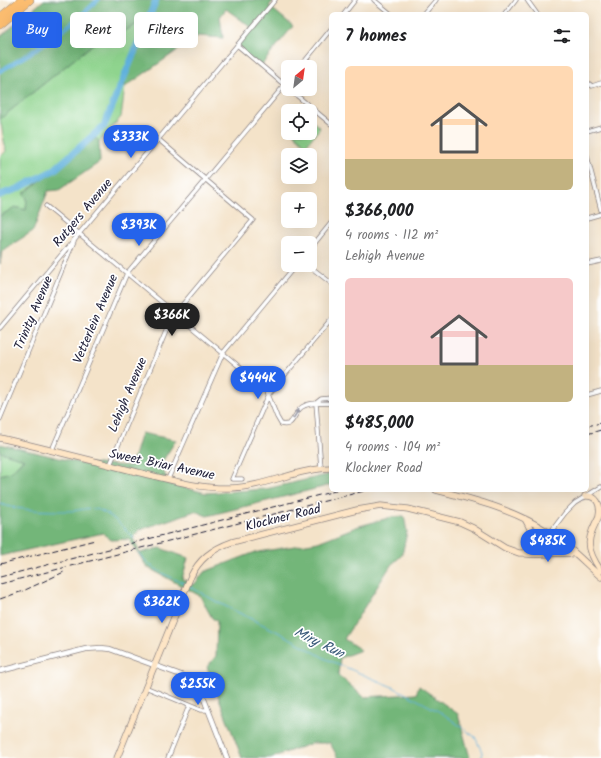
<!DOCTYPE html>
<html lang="en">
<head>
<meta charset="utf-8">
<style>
	body { margin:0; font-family:Kalam,sans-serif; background:#f6f6f6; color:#202124; height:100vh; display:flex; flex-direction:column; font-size:15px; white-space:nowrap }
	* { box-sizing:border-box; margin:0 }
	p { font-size:13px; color:#757577 }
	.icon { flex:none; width:22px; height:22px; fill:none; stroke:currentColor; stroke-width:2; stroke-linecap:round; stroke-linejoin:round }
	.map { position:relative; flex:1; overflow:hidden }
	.side { position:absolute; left:329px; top:12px; width:260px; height:480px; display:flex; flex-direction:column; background:#fff; border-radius:6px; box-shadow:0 4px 16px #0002 }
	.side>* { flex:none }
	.banner { position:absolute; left:12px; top:12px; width:257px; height:36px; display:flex; gap:8px }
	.needle { width:26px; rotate:29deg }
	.fabs { position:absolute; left:281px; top:60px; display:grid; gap:8px }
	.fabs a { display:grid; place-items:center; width:36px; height:36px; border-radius:6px; background:#fff; box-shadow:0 4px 16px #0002; font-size:20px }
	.price { position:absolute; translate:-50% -34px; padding:0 9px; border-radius:14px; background:#2563eb; color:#fff; font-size:13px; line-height:26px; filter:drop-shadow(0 1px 2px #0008) }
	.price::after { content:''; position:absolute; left:50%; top:24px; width:12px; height:9px; margin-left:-6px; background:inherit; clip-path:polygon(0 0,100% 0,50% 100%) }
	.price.selected { background:#222; color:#fff }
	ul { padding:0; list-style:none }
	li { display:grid; align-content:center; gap:8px; height:212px; padding:0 16px }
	li span { display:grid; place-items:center; height:124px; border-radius:6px; color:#555 }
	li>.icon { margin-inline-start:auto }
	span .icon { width:72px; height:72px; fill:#fffc; stroke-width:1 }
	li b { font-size:17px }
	h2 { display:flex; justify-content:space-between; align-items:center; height:48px; padding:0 16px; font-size:17px }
	.pill { padding:0 14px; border-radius:6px; background:#fff; box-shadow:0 4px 16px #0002; font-size:14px; line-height:36px }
	.pill.selected { background:#2563eb; color:#fff }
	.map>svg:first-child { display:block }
	.green { fill:#8fd48e; stroke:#587b64 }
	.forest { fill:#73b679; stroke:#4a6c5a }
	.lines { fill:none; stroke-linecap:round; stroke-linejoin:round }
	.stream { stroke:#61b1dc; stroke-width:1 }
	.canal { stroke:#61b1dc; stroke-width:4.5 }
	.river { stroke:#61b1dc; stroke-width:7 }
	.minor-casing { stroke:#8b8282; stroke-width:5 }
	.tertiary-casing { stroke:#8b8282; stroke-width:6 }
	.secondary-casing { stroke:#8b8282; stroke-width:7 }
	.motorway-casing { stroke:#8b8282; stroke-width:8 }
	.minor { stroke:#fff; stroke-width:3.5 }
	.tertiary { stroke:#fff; stroke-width:4.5 }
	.secondary { stroke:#fee5c5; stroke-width:5.5 }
	.motorway { stroke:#fcbd6f; stroke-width:7 }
	.rail { stroke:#22223b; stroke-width:1; stroke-dasharray:6 3; stroke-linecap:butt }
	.oneway { fill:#9c9ca7 }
	.labels { text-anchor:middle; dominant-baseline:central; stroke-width:3.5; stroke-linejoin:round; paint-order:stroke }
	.street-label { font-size:13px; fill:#22223b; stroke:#fff }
	.water-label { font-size:14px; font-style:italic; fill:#3b5b7b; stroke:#fff }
</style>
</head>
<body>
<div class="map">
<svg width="601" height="758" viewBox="0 0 601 758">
	<rect width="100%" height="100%" fill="#fff"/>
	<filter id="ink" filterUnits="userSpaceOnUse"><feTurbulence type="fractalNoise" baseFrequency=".025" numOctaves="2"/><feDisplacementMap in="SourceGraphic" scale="8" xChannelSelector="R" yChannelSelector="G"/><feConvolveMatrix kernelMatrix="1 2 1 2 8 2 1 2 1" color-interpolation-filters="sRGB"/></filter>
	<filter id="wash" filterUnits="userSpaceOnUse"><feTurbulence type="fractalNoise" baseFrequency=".012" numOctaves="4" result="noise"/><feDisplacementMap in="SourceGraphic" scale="16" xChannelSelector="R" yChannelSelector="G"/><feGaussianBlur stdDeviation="0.9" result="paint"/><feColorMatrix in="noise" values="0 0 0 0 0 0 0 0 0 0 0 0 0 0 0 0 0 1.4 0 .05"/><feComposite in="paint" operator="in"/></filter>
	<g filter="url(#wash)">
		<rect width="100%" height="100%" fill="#f4e3c9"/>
		<path class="green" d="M151 18 141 45 129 59 123 76 125 87 121 117 99 142 96 138 23 194 27 198 26 210 15 207 0 216V157L6 151 0 119 108 32 117 35 141 22Z
			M310 119 320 128 306 145 293 133H310Z
			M0 452 24 458 11 472 0 475Z"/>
		<path class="forest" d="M44 0H274L269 6 293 26 260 67 235 47 251 27 226 9 220 17 223 38 198 36 125 87 123 76 129 59 141 45 150 18 141 22 117 35 108 32 0 119V37Z
			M96 138 99 142 100 162 59 190 48 191 33 231 2 251 0 264V216L15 207 26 210 27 198 23 194Z
			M141 433 176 440 160 465 170 484 206 493 266 489 331 474V485L207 516 195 511 139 530 133 538 140 553 160 548 188 558 182 579 194 585 204 572 253 553 318 542 356 527 392 517 404 516 407 532 402 555 391 565 344 639 361 650 340 658 338 675 364 697 416 694 419 686 458 714 470 758H338L330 743H313L270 758H242L207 667 216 656 217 621 212 618 200 596 147 567 129 539 111 540 103 533 0 556V475L11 472 24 459 0 452V444L80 463 131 466Z"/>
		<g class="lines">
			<path class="stream" d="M0 504C20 511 49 511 70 511 78 511 87 507 95 509 109 511 125 529 134 538
				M138 552C150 569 167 576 186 584
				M189 586 217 602 286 636 326 659 395 688 442 713 475 737 482 752 481 758"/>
			<path class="canal" d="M0 71C36 51 69 28 98 0"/>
			<path class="river" d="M0 195 17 189 54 170 104 126 156 0"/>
		</g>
	</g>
	<g filter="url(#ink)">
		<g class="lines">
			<defs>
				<path id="minor" d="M374 0 391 14
					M527 0 537 14
					M344 14 355 0
					M424 14 436 0
					M505 14 516 0
					M237 45 288 88
					M300 67 331 29
					M587 82 592 86 601 83
					M289 89 331 124
					M587 131 601 127
					M587 156 601 210
					M46 206 266 389 277 417 281 424C294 428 294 412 302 407 310 401 322 404 331 403
					M587 218 601 214
					M310 249 331 223
					M587 264 601 261
					M308 265 331 283
					M0 328 275 0
					M587 395 601 391
					M316 403 321 468
					M316 403 321 399 331 398
					M0 419 74 241
					M52 450 127 273 288 81
					M110 465 172 317 253 220 158 139
					M168 479 223 353 296 265
					M242 479H232L269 394 331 320
					M550 533 565 513 575 503 601 487
					M145 687 201 710H208
					M168 758 189 706"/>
				<path id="tertiary" d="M0 671 86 649 101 648 110 649 181 675 192 683 200 692 204 699 227 758"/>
				<path id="secondary" d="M0 438C47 449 94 461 141 473 170 480 201 489 230 488 265 487 296 469 331 468
					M436 490C476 500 515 510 550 533 568 545 584 562 601 577
					M585 496C597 495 601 505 599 515
					M601 512C588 538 583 545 601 571
					M525 519C533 533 535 538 526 553
					M526 554C543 556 558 551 575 554
					M117 758 190 578C199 559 212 549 232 542L357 510 381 506 408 509 460 522 473 528 505 548 519 553H526L534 550 544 541 550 533"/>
				<path id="motorway" d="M0 17 21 0
					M0 25 30 0"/>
			</defs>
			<use href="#minor" class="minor-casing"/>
			<use href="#tertiary" class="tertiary-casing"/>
			<use href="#secondary" class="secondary-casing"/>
			<use href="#motorway" class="motorway-casing"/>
			<use href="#minor" class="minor"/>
			<use href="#tertiary" class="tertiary"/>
			<use href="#secondary" class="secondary"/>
			<use href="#motorway" class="motorway"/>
			<path class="rail" d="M587 426 601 423
				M587 434 601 430
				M0 564 95 540
				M0 577 339 490
				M0 584 368 490
				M0 599 23 591 64 572"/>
		</g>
		<defs><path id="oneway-solid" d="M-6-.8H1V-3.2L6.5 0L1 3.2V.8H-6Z"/></defs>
		<use class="oneway" href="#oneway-solid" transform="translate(296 414) rotate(-58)"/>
	</g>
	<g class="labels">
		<g class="street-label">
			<text transform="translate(83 213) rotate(-50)">Rutgers Avenue</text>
			<text transform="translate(34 313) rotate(-67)">Trinity Avenue</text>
			<text transform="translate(96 319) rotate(-67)">Vetterlein Avenue</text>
			<text transform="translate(128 395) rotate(-67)">Lehigh Avenue</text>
			<text transform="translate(162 465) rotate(12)">Sweet Briar Avenue</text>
			<text transform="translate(283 518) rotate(-14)">Klockner Road</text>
		</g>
		<g class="water-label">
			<text transform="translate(319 643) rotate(26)">Miry Run</text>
		</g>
	</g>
</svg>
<div class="fabs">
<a><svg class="needle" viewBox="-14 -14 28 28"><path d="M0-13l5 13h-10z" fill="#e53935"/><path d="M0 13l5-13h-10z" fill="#757577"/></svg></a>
<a><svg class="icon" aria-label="locate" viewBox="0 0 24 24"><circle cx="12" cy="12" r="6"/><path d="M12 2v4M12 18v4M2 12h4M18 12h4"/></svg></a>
<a><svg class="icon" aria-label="layers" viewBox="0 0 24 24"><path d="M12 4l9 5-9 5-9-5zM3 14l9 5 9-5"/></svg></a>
<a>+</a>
<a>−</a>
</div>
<b class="price" style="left:131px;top:159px">$333K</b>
<b class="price" style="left:139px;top:247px">$393K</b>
<b class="price selected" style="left:172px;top:337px">$366K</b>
<b class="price" style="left:258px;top:400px">$444K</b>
<b class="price" style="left:548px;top:563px">$485K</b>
<b class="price" style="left:162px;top:624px">$362K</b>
<b class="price" style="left:198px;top:706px">$255K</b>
<div class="banner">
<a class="pill selected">Buy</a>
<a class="pill">Rent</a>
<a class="pill">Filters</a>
</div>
<section class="side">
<h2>7 homes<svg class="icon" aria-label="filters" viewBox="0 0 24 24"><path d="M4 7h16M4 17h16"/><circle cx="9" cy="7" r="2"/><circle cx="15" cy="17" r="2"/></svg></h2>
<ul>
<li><span style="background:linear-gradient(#ffd9b3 75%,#c2b280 0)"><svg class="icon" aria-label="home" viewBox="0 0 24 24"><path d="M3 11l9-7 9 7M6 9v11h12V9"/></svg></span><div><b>$366,000</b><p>4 rooms · 112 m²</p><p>Lehigh Avenue</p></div></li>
<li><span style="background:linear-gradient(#f6c9c9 70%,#c2b280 0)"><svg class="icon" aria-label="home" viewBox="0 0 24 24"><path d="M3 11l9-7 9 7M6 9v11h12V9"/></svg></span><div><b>$485,000</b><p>4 rooms · 104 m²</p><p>Klockner Road</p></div></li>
</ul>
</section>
</div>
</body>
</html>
